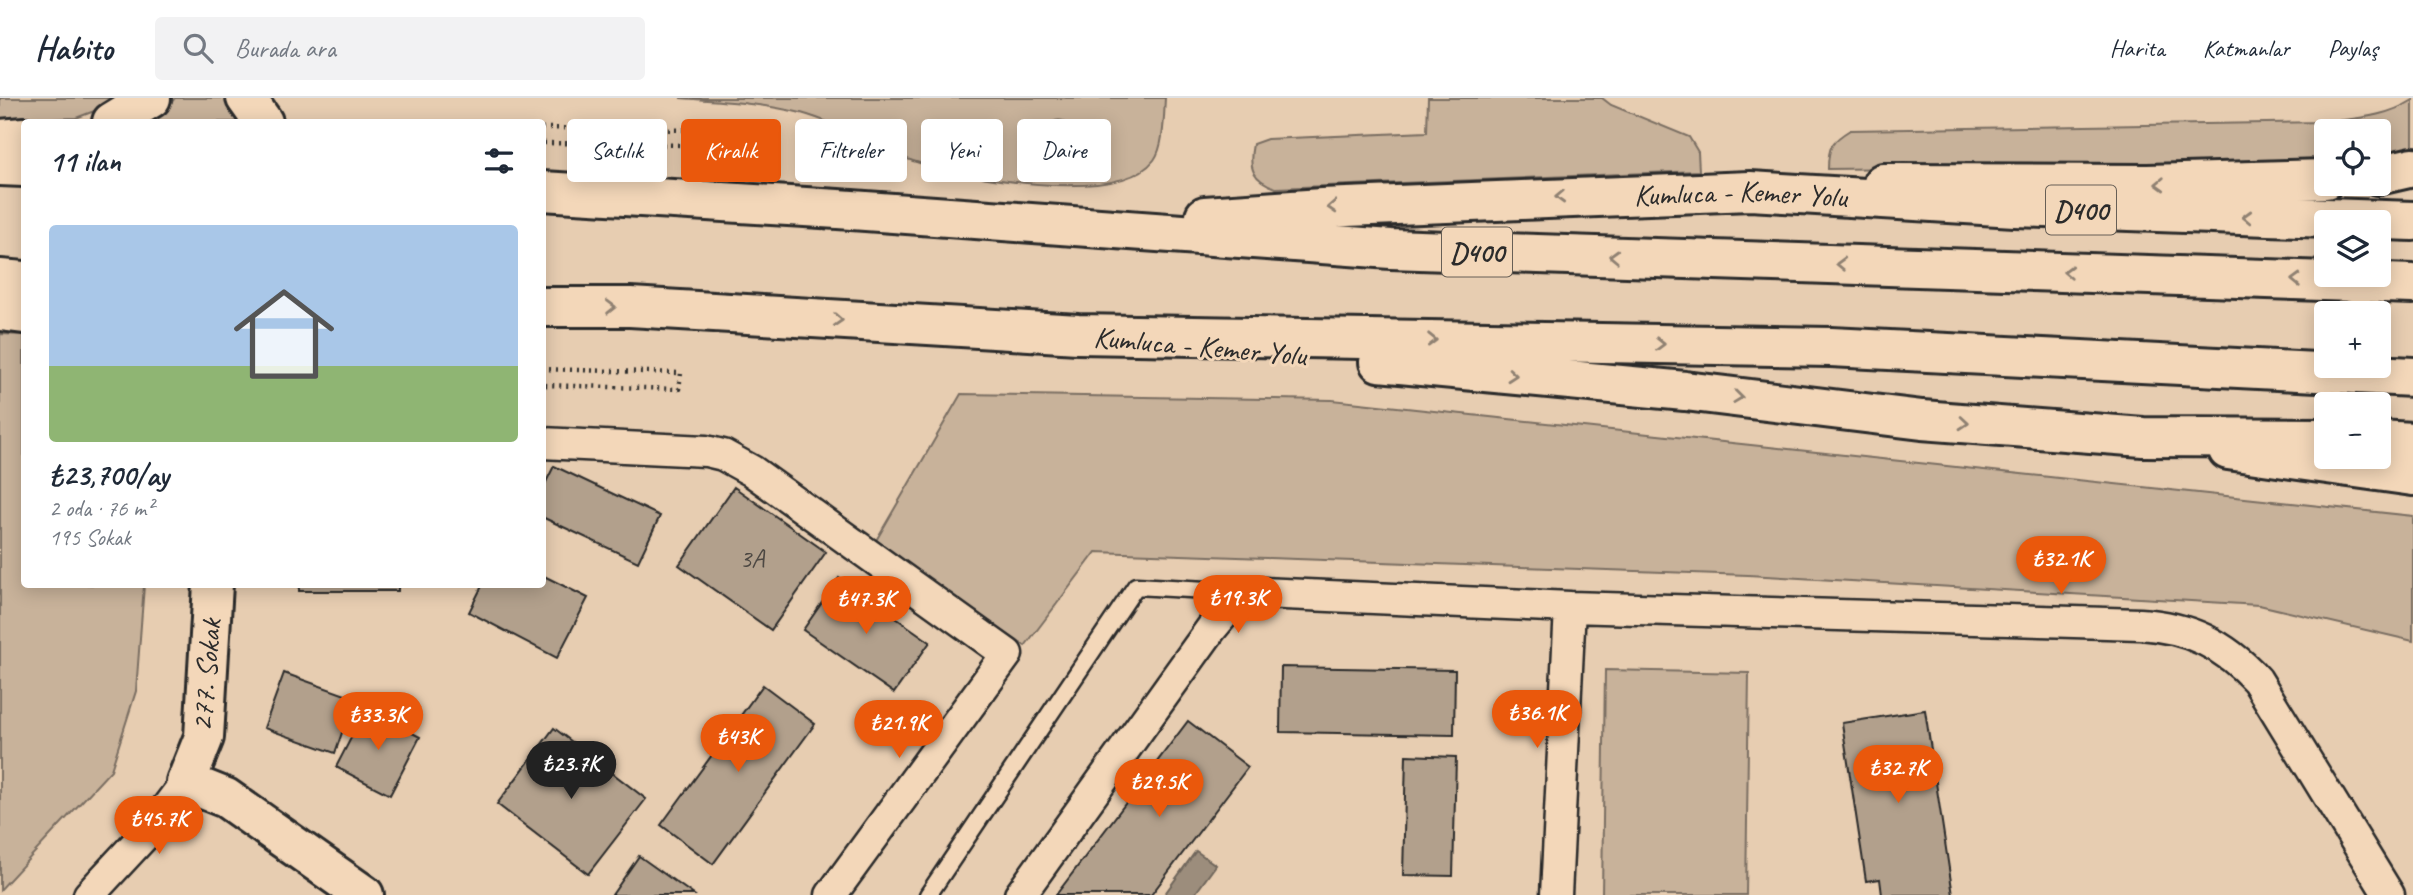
<!DOCTYPE html>
<html lang="tr">
<head>
<meta charset="utf-8">
<style>
	body { margin:0; font-family:Caveat,sans-serif; background:#f2f2f3; color:#1f2937; height:100vh; display:flex; flex-direction:column; font-size:26px; white-space:nowrap }
	* { box-sizing:border-box; margin:0 }
	p { font-size:23px; color:#747a83 }
	.icon { flex:none; width:38px; height:38px; fill:none; stroke:currentColor; stroke-width:2; stroke-linecap:round; stroke-linejoin:round }
	.map { position:relative; flex:1; overflow:hidden }
	.panel { position:absolute; left:21px; top:21px; width:525px; height:469px; display:flex; flex-direction:column; background:#fff; border-radius:7px; box-shadow:0 4px 18px #0003 }
	.panel>* { flex:none }
	.guide { position:absolute; left:567px; top:21px; width:665px; height:63px; display:flex; gap:14px }
	.tools { position:absolute; left:2314px; top:21px; display:grid; gap:14px }
	.tools a { display:grid; place-items:center; width:77px; height:77px; border-radius:7px; background:#fff; box-shadow:0 4px 18px #0003; font-size:35px }
	.price { position:absolute; translate:-50% -60px; padding:0 16px; border-radius:24px; background:#ea580c; color:#fff; font-size:23px; line-height:46px; filter:drop-shadow(0 2px 4px #0008) }
	.price::after { content:''; position:absolute; left:50%; top:42px; width:21px; height:16px; margin-left:-10px; background:inherit; clip-path:polygon(0 0,100% 0,50% 100%) }
	.price.on { background:#222; color:#fff }
	ul { padding:0; list-style:none }
	li { display:grid; align-content:center; gap:14px; height:371px; padding:0 28px }
	li+li { border-top:2px solid #e0e1e3 }
	li span { display:grid; place-items:center; height:217px; border-radius:7px; color:#555 }
	li>.icon { margin-inline-start:auto }
	span .icon { width:126px; height:126px; fill:#fffc; stroke-width:1 }
	li b { font-size:30px }
	h2 { display:flex; justify-content:space-between; align-items:center; height:84px; padding:0 28px; font-size:30px }
	.tag { padding:0 24px; border-radius:7px; background:#fff; box-shadow:0 4px 18px #0003; font-size:24px; line-height:63px }
	.tag.on { background:#ea580c; color:#fff }
	header { display:flex; align-items:center; gap:42px; box-sizing:border-box; height:98px; padding:0 35px; background:#fff; border-bottom:2px solid #e0e1e3 }
	header strong { font-size:33px }
	nav { display:flex; gap:38px; margin-inline-start:auto; font-size:24px }
	.search { width:490px; height:63px; background:#f2f2f3; display:flex; align-items:center; gap:18px; box-sizing:border-box; padding:0 24px; border-radius:7px; color:#747a83; font-size:26px }
	.map>svg:first-child { display:block }
	.green { fill:#c8b29a; stroke:#7a6e62; stroke-width:2 }
	.water { fill:#9c8d7b; stroke:#6f665b; stroke-width:2 }
	.building { fill:#b2a08c; stroke:#2b2b2b; stroke-width:2 }
	.lines { fill:none; stroke-linecap:round; stroke-linejoin:round }
	.service-casing { stroke:#2b2b2b; stroke-width:21 }
	.minor-casing { stroke:#2b2b2b; stroke-width:35 }
	.tertiary-casing { stroke:#2b2b2b; stroke-width:44 }
	.primary-casing { stroke:#2b2b2b; stroke-width:44 }
	.trunk-casing { stroke:#2b2b2b; stroke-width:44 }
	.path { stroke:#2b2b2b; stroke-width:4.5; stroke-dasharray:2 5; stroke-linecap:butt }
	.service { stroke:#f3d7b9; stroke-width:16 }
	.minor { stroke:#f3d7b9; stroke-width:30 }
	.tertiary { stroke:#f3d7b9; stroke-width:38 }
	.primary { stroke:#f3d7b9; stroke-width:38 }
	.trunk { stroke:#f3d7b9; stroke-width:38 }
	.tree { fill:#918373 }
	.oneway { stroke:#8f8172 }
	.labels { text-anchor:middle; dominant-baseline:central; stroke-width:6; stroke-linejoin:round; paint-order:stroke }
	.number-label { font-size:26px; fill:#4d4843 }
	.shield { fill:#f3d7b9; stroke:#675f56; stroke-width:2 }
	.shield-label { font-size:28px; font-weight:bold; fill:#2b2b2b }
	.street-label { font-size:30px; fill:#2b2b2b; stroke:#f3d7b9 }
</style>
</head>
<body>
<header>
<strong>Habito</strong>
<div class="search"><svg class="icon" aria-label="search" viewBox="0 0 24 24"><circle cx="10" cy="10" r="6"/><path d="M15 15l6 6"/></svg>Burada ara</div>
<nav><a>Harita</a><a>Katmanlar</a><a>Paylaş</a></nav>
</header>
<div class="map">
<svg width="2413" height="797" viewBox="0 0 2413 797">
	<rect width="100%" height="100%" fill="#e7cdb1"/>
	<filter id="ink" filterUnits="userSpaceOnUse"><feTurbulence type="fractalNoise" baseFrequency=".0143" numOctaves="2"/><feDisplacementMap in="SourceGraphic" scale="14" xChannelSelector="R" yChannelSelector="G"/><feConvolveMatrix kernelMatrix="1 2 1 2 8 2 1 2 1" color-interpolation-filters="sRGB"/></filter>
	<g filter="url(#ink)">
		<path class="green" d="M0 0H124L118 4 76 20 0 23Z
			M175 0H228L244 24H147L168 9Z
			M680 0H1165C1164 17 1164 49 1154 62 1118 109 962 79 913 63 874 49 841 26 801 15 761 5 720 3 680 0Z
			M1428 0H1602L1611 7 1689 39 1698 54 1699 73 1276 90C1253 82 1248 71 1253 46L1267 41 1427 34Z
			M2413 2V54L2378 61V33H2326V65L1828 71C1828 48 1832 43 1850 32L2327 24C2358 20 2386 19 2413 2Z
			M0 236 24 237V486L144 487 136 593 111 672 0 792Z
			M961 296 1332 302 2413 418V543L2259 507 1748 477 1096 454 1025 548 874 446Z
			M1605 572 1749 575 1746 797H1602Z"/>
		<path class="water" d="M1196 753 1216 767 1194 797H1164Z"/>
		<path class="building" d="M554 368 660 418 638 464 542 419V392Z
			M734 389 826 454 771 532 679 467Z
			M542 477 588 500 557 560 469 514 483 486H542Z
			M839 480 930 544 894 595 803 532Z
			M299 486H398V493H299Z
			M1281 569 1455 572 1454 637 1280 634Z
			M284 575 354 600 335 655 264 630Z
			M763 587 815 626 713 766 661 727Z
			M366 611 420 639 390 697 336 669Z
			M1925 612 1953 797H1882L1880 781 1866 783 1842 625Z
			M1188 623 1248 669 1151 797H1056Z
			M554 630 646 701 588 776 497 706Z
			M1406 657 1456 659 1453 778 1403 777Z
			M639 758 694 797H612Z"/>
		<g class="lines">
			<defs>
				<path id="service" d="M928 797 1136 488 1242 494"/>
				<path id="minor" d="M542 345 706 353 723 357 752 373 1007 556 831 797
					M89 797 153 728 186 684
					M1020 797 1211 531 1242 494 1570 509 2140 526C2188 529 2224 546 2257 582L2389 797
					M1556 797 1570 509"/>
				<path id="tertiary" d="M246 0 263 24
					M112 24 151 0
					M0 41 24 39
					M0 213 24 216
					M2228 352 2413 378
					M213 486 204 639 186 684 226 700 364 797"/>
				<path id="primary" d="M2378 77 2413 69
					M1883 85 2148 86 2326 81"/>
				<g id="trunk">
					<path d="M0 68 24 69"/>
					<path d="M542 93 838 111 1391 151 2413 186"/>
					<path id="s1" d="M1205 118 1322 110 1750 93 2015 109 2413 123"/>
					<path d="M0 181 24 183"/>
					<path d="M542 209H630L1078 236 1831 249 2413 279"/>
					<path d="M1379 264 1685 293 1922 322 2143 339 2326 340"/>
					<path d="M2378 342 2413 344"/>
				</g>
			</defs>
			<use href="#service" class="service-casing"/>
			<use href="#minor" class="minor-casing"/>
			<use href="#tertiary" class="tertiary-casing"/>
			<use href="#primary" class="primary-casing"/>
			<use href="#trunk" class="trunk-casing"/>
			<path class="path" d="M542 30 687 32V47L542 45
				M542 271 681 275 679 291 542 287"/>
			<use href="#service" class="service"/>
			<use href="#minor" class="minor"/>
			<use href="#tertiary" class="tertiary"/>
			<use href="#primary" class="primary"/>
			<use href="#trunk" class="trunk"/>
		</g>
		<circle class="tree" cx="1059" cy="31" r="10"/>
		<defs><path id="oneway-chevron" d="M-2-3.5L2.5 0L-2 3.5" fill="none" stroke-width="1.6" stroke-linecap="round" stroke-linejoin="round" transform="scale(1.75)"/></defs>
		<g class="oneway">
			<use href="#oneway-chevron" transform="translate(2160 86) rotate(178)"/>
			<use href="#oneway-chevron" transform="translate(1560 99) rotate(178)"/>
			<use href="#oneway-chevron" transform="translate(1332 109) rotate(177)"/>
			<use href="#oneway-chevron" transform="translate(2247 119) rotate(-178)"/>
			<use href="#oneway-chevron" transform="translate(1614 158) rotate(-178)"/>
			<use href="#oneway-chevron" transform="translate(1841 166) rotate(-178)"/>
			<use href="#oneway-chevron" transform="translate(2068 174) rotate(-178)"/>
			<use href="#oneway-chevron" transform="translate(2296 182) rotate(-178)"/>
			<use href="#oneway-chevron" transform="translate(611 209) rotate(-1)"/>
			<use href="#oneway-chevron" transform="translate(838 222) rotate(3)"/>
			<use href="#oneway-chevron" transform="translate(1432 242) rotate(1)"/>
			<use href="#oneway-chevron" transform="translate(1660 246) rotate(1)"/>
			<use href="#oneway-chevron" transform="translate(1512 277) rotate(5)"/>
			<use href="#oneway-chevron" transform="translate(1738 299) rotate(7)"/>
			<use href="#oneway-chevron" transform="translate(1964 325) rotate(5)"/>
		</g>
	</g>
	<g class="labels">
		<g class="number-label">
			<text x="752" y="460">3A</text>
		</g>
		<g class="shield">
			<rect x="2046" y="87.5" width="70" height="49" rx="5"/>
			<rect x="1442" y="129.5" width="70" height="49" rx="5"/>
		</g>
		<g class="shield-label">
			<text x="2081" y="112">D400</text>
			<text x="1477" y="154">D400</text>
		</g>
		<g class="street-label">
			<text stroke="none"><textPath href="#s1" startOffset="536">Kumluca - Kemer Yolu</textPath></text>
			<text transform="translate(1200 248) rotate(5)">Kumluca - Kemer Yolu</text>
			<text transform="translate(206 577) rotate(-85)">277. Sokak</text>
		</g>
	</g>
</svg>
<div class="tools">
<a><svg class="icon" aria-label="locate" viewBox="0 0 24 24"><circle cx="12" cy="12" r="6"/><path d="M12 2v4M12 18v4M2 12h4M18 12h4"/></svg></a>
<a><svg class="icon" aria-label="layers" viewBox="0 0 24 24"><path d="M12 4l9 5-9 5-9-5zM3 14l9 5 9-5"/></svg></a>
<a>+</a>
<a>−</a>
</div>
<b class="price" style="left:2061px;top:498px">₺32.1K</b>
<b class="price" style="left:1238px;top:537px">₺19.3K</b>
<b class="price" style="left:866px;top:538px">₺47.3K</b>
<b class="price" style="left:1537px;top:652px">₺36.1K</b>
<b class="price" style="left:378px;top:654px">₺33.3K</b>
<b class="price" style="left:899px;top:662px">₺21.9K</b>
<b class="price" style="left:738px;top:676px">₺43K</b>
<b class="price on" style="left:571px;top:703px">₺23.7K</b>
<b class="price" style="left:1898px;top:707px">₺32.7K</b>
<b class="price" style="left:1159px;top:721px">₺29.5K</b>
<b class="price" style="left:159px;top:758px">₺45.7K</b>
<div class="guide">
<a class="tag">Satılık</a>
<a class="tag on">Kiralık</a>
<a class="tag">Filtreler</a>
<a class="tag">Yeni</a>
<a class="tag">Daire</a>
</div>
<section class="panel">
<h2>11 ilan<svg class="icon" aria-label="filters" viewBox="0 0 24 24"><path d="M4 7h16M4 17h16"/><circle cx="9" cy="7" r="2"/><circle cx="15" cy="17" r="2"/></svg></h2>
<ul>
<li><span style="background:linear-gradient(#a9c7e8 65%,#8fb573 0)"><svg class="icon" aria-label="home" viewBox="0 0 24 24"><path d="M3 11l9-7 9 7M6 9v11h12V9"/></svg></span><div><b>₺23,700/ay</b><p>2 oda · 76 m²</p><p>195 Sokak</p></div></li>
</ul>
</section>
</div>
</body>
</html>
